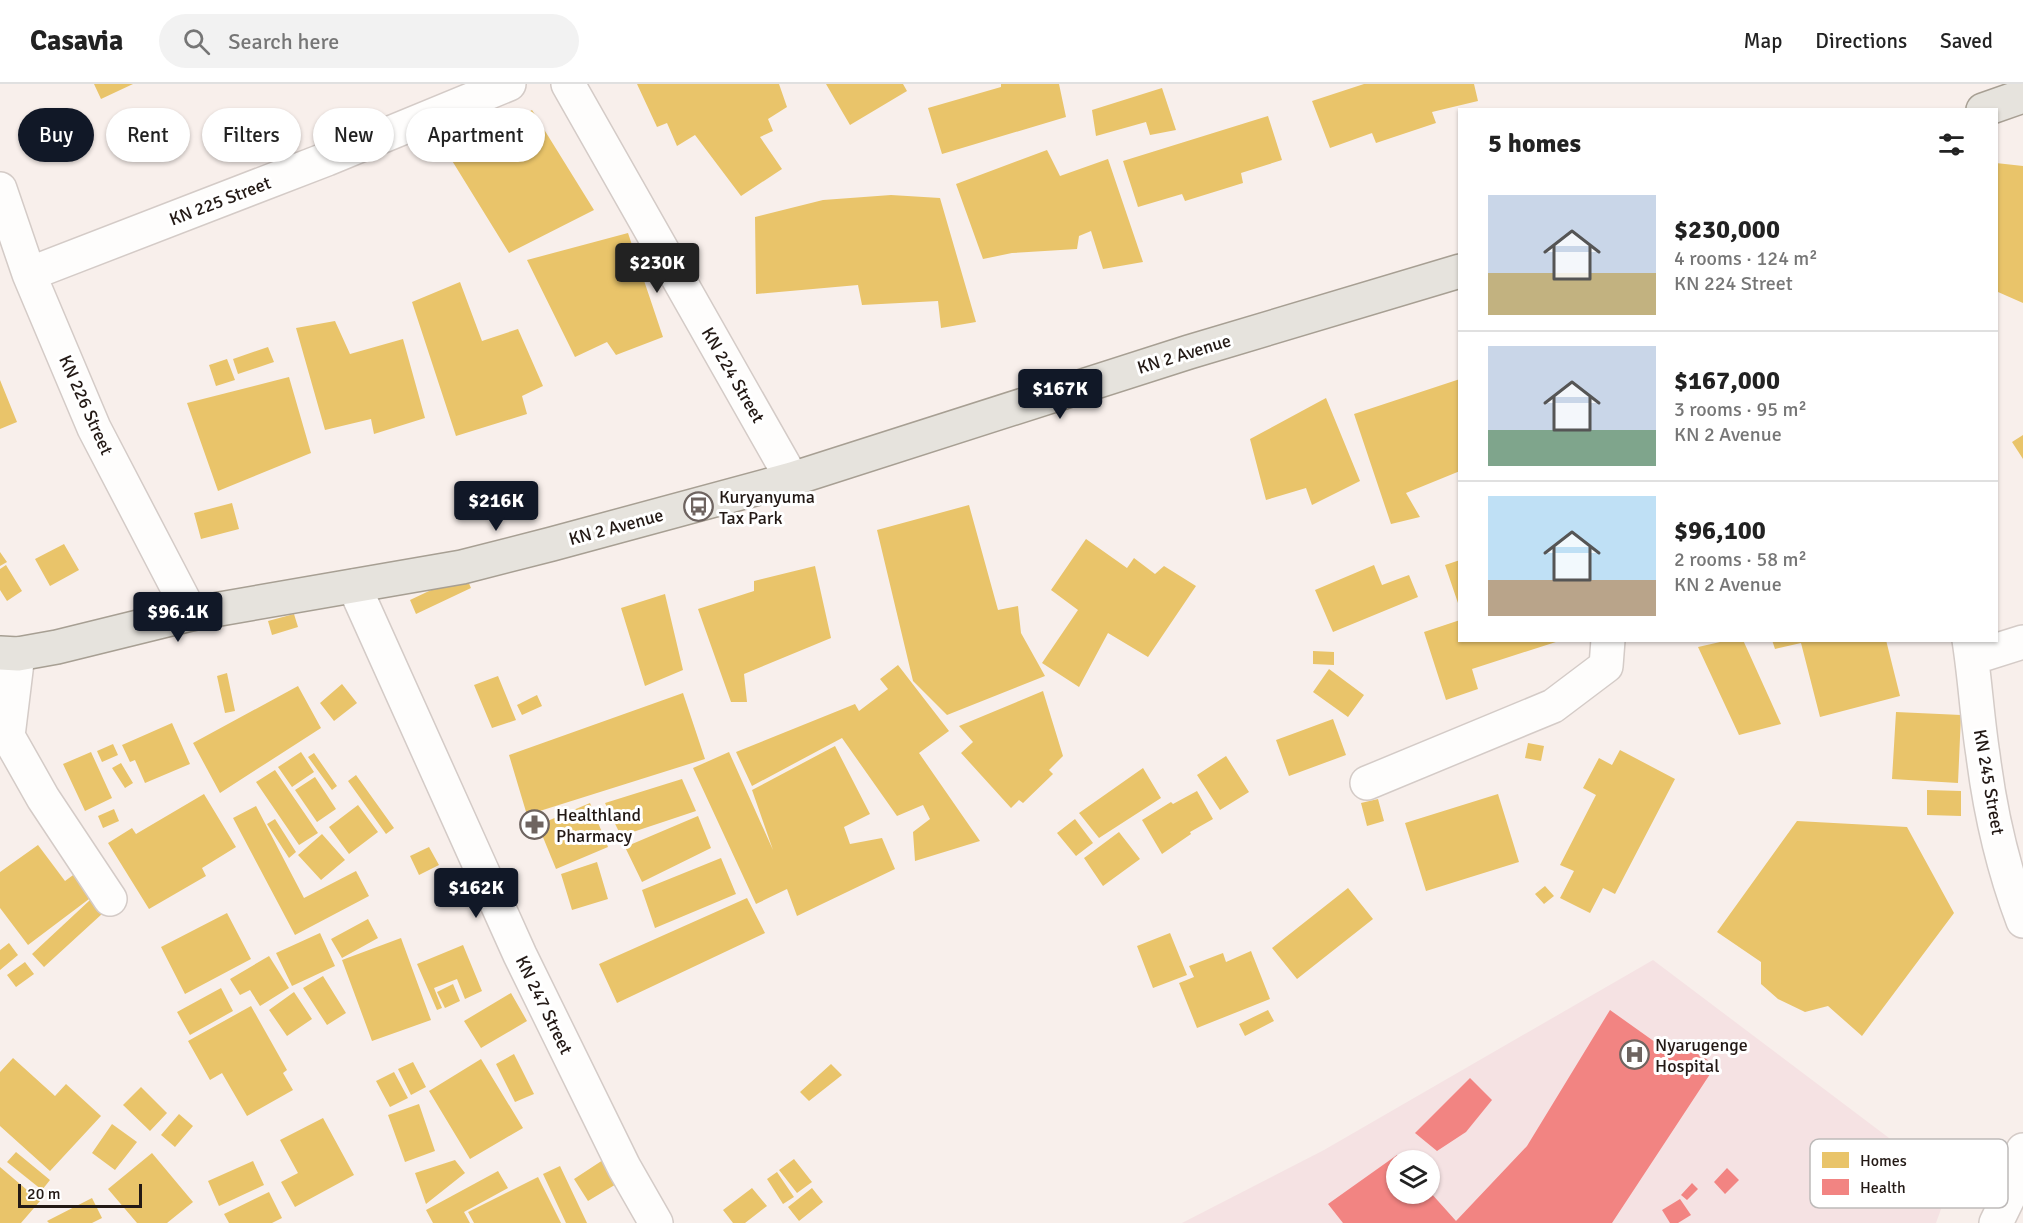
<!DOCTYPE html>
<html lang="en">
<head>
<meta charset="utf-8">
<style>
	body { margin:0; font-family:Signika,sans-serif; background:#f2f2f2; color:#222; height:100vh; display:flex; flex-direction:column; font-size:22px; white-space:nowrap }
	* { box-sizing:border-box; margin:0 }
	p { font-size:20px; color:#767676 }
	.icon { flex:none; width:33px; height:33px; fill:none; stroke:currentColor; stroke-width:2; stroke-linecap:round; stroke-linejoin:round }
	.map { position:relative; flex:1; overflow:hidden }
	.sheet { position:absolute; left:1458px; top:24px; width:540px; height:534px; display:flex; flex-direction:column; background:#fff; border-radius:0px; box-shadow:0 2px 4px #0004 }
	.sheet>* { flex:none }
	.banner { position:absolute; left:18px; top:24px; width:570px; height:54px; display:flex; gap:12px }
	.tools { position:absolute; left:1386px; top:1066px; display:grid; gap:12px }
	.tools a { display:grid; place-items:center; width:54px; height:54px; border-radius:50%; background:#fff; box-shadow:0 2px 4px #0004; font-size:30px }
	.scale { position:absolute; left:18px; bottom:15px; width:124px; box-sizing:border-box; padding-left:6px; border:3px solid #231915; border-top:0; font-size:16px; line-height:21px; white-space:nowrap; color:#231915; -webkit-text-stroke:4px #fff; paint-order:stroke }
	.price { position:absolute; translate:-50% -51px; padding:0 14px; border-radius:6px; background:#111827; color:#fff; font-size:20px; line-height:39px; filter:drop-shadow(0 2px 3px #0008) }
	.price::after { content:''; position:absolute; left:50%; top:36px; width:18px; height:14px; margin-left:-9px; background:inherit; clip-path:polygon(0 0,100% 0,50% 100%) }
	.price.selected { background:#222; color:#fff }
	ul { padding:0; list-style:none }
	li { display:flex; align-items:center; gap:18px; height:150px; padding:0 30px }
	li+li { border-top:2px solid #e0e0e0 }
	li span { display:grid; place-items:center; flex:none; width:168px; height:120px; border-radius:0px; color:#555 }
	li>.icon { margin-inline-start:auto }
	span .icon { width:72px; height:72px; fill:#fffc; stroke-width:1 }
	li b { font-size:26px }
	h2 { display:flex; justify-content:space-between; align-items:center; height:72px; padding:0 30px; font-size:26px }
	.pill { padding:0 21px; border-radius:27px; background:#fff; box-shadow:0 2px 4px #0004; font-size:21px; line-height:54px }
	.pill.selected { background:#111827; color:#fff }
	header { display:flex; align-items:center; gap:36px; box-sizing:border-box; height:84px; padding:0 30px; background:#fff; border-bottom:2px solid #e0e0e0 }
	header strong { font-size:28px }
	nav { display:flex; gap:33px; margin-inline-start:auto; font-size:21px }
	.search { width:420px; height:54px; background:#f2f2f2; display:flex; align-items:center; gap:15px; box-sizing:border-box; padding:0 21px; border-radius:33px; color:#767676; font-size:22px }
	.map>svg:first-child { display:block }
	.medical { fill:#f5e2e3; fill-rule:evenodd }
	.homes { fill:#e9c46a }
	.health { fill:#f28482 }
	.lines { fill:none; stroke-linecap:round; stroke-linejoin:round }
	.minor-casing { stroke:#d4cbc7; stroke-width:36 }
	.major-casing { stroke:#a79f93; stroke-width:36 }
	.minor { stroke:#fefdfc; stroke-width:33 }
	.major { stroke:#e6e3dd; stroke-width:33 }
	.labels { text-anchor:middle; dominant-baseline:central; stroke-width:6; stroke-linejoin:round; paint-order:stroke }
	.street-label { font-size:18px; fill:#231915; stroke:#fff }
	.poi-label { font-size:18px; fill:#231915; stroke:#fff; text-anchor:start }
	.key { fill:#fff; stroke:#bdbab9; stroke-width:1.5 }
	.key-label { font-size:16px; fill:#231915 }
</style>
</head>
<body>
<header>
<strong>Casavia</strong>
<div class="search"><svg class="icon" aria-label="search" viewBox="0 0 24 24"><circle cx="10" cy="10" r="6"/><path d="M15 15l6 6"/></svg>Search here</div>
<nav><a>Map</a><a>Directions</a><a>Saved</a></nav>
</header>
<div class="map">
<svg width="2023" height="1139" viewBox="0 0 2023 1139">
	<rect width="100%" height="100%" fill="#f8efeb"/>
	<path class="medical" d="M1653 876 1950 1100 1936 1139H1182L1324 1066ZM1396 1077H1430V1110H1396Z"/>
	<path class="homes" d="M94 0H133L101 15Z
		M637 0H779L787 23 768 35 773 47 760 53 782 85 741 112 695 51 677 62 667 39 657 43Z
		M826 0H903L907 7 850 41Z
		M1001 0H1059L1066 33 942 70 928 24 1001 3Z
		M1364 0H1474L1478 17 1432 28 1436 39 1376 59 1372 49 1330 64 1312 17Z
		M1162 4 1176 46 1150 51 1146 38 1096 52 1092 26Z
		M532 26 594 126 509 169 451 75Z
		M1268 32 1282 76 1241 89 1243 99 1185 117 1182 110 1138 123 1123 77Z
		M1047 66 1060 92 1108 75 1143 178 1103 185 1091 147 1079 152 1077 165 1012 169 983 175 956 100Z
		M1996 79 2023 82V219L1998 208 1996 205Z
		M891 111 940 114 976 238 941 244 938 217 862 221 858 201 756 210 755 133 823 116Z
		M628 149 663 253 616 271 607 258 575 273 527 176Z
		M460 198 482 257 518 245 543 302 522 312 527 330 456 352 412 218Z
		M335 237 350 270 403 255 425 334 374 350 371 335 325 346 296 244Z
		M268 263 274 278 238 290 233 275Z
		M227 275 235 296 216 302 209 281Z
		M289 293 311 369 218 407 187 319Z
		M1460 295V387L1406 409 1420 433 1391 440 1354 330Z
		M0 296 17 338 0 345Z
		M1326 314 1360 397 1312 421 1306 404 1266 416 1250 355Z
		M2023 351V375L2012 358Z
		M232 419 239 445 201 455 194 429Z
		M969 421 998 526 1018 522 1021 549 1045 592 947 631 913 597 877 446Z
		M1086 455 1127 484 1134 474 1155 490 1164 482 1196 502 1148 573 1108 549 1079 603 1042 579 1078 526 1051 506Z
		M64 460 79 486 50 502 35 475Z
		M0 468 7 478 0 482Z
		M1460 476V522H1459L1445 481Z
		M6 481 22 507 7 517 0 506V485Z
		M1374 481 1382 501 1409 491 1418 513 1333 548 1315 506Z
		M815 482 831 554 744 590 747 618H731L698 525 754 507V497Z
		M465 490 471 504 416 530 410 516Z
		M665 510 683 586 645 602 621 524Z
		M294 530 298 543 272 551 268 537Z
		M1460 536V556L1559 557 1472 585 1478 605 1446 616 1424 548Z
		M1729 556H1743L1781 640 1739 651 1698 563Z
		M1772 556H1886L1900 612 1820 633 1801 559 1775 565Z
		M1313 567 1334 568V581L1313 580Z
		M898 581 949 647 919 669 980 757 915 777 913 748 930 735 923 721 897 732 842 654 752 702 736 668 855 620 859 627 888 605 880 595Z
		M1329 585 1364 611 1348 633 1313 608Z
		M227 589 235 627 225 629 217 592Z
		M498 592 516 636 492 644 474 601Z
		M342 600 357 619 334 637 320 619Z
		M298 602 321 644 220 709 193 659Z
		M1043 607 1063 672 1049 686 1053 690 1023 719 1019 716 1011 724 961 669 973 658 959 642Z
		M683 609 705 675 527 731 509 671Z
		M537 611 542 622 522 631 517 621Z
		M1896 628 1961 631 1958 699 1892 695Z
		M1333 635 1346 671 1289 692 1276 656Z
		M172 639 190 680 145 699 135 676 130 678 122 661Z
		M1528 659 1544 662 1541 677 1525 674Z
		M113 660 118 671 102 678 97 667Z
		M835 662 870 730 844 743 850 760 882 754 895 785 797 832 787 805 756 820 693 684 729 668 773 766 752 706Z
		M1620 666 1675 695 1615 810 1603 804 1590 829 1560 814 1574 787 1560 781 1596 711 1583 704 1599 674 1612 681Z
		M91 668 112 714 85 727 63 680Z
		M301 668 314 688 292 703 278 683Z
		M314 669 337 702 332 706 308 673Z
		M1226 672 1249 708 1220 726 1197 691Z
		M121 679 133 699 125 704 112 684Z
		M1143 684 1161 714 1099 754 1079 729Z
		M275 686 318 749 299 761 256 698Z
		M356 691 394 744 386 750 348 697Z
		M315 693 336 725 317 738 295 706Z
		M682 695 696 727 621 752 605 719Z
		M1927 706 1961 707V732L1927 731Z
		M1197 707 1213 735 1190 748 1191 750 1162 770 1142 736 1171 718 1173 720Z
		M204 710 236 763 202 784 206 792 149 825 108 759 132 744 136 750Z
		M1498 710 1519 778 1426 807 1405 739Z
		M1378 715 1384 737 1367 742 1361 719Z
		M590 719 608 763 556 785 538 741Z
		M358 721 378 748 349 770 329 743Z
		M256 722 304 814 356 787 369 812 295 851 233 734Z
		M114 725 119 737 103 744 98 732Z
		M698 732 711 764 642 798 625 763Z
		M275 735 296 768 289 774 267 740Z
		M1075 735 1093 759 1076 772 1057 749Z
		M1797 737 1907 743 1954 829 1862 952 1828 922 1805 928 1778 915 1761 900V878L1717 848Z
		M1119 748 1140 775 1103 802 1084 774Z
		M322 750 345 776 321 796 298 771Z
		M38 761 65 797 80 786 97 809 28 861 0 824V788Z
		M429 763 439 781 419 791 410 772Z
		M721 774 736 810 655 844 642 806Z
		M597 778 608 815 572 826 561 790Z
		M1545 802 1554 812 1544 820 1535 810Z
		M1348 804 1373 835 1297 895 1272 864Z
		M747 814 765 849 617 919 599 880Z
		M90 816 103 829 44 883 32 870Z
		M227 829 251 875 185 910 161 863Z
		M368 835 378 854 342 874 331 855Z
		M320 849 335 882 292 902 276 869Z
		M1170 849 1187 891 1153 904 1137 862Z
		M401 854 431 936 372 957 342 876Z
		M9 859 18 871 0 886V866Z
		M463 861 482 907 465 915 457 895 434 904 442 924 437 926 417 880Z
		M1251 867 1270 915 1197 944 1179 899 1194 893 1189 882 1223 869 1226 878Z
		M269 872 289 904 260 922 250 906 240 911 230 895Z
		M25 878 34 890 16 903 7 891Z
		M323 892 346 929 327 941 303 904Z
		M453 900 460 917 445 924 437 908Z
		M221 904 233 927 190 951 177 928Z
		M294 908 312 935 287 952 269 926Z
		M511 909 527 937 481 964 464 937Z
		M251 922 287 986 283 989 293 1006 247 1032 222 989 210 996 188 957Z
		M1268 926 1274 937 1245 952 1239 940Z
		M514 970 534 1010 515 1018 496 980Z
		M13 974 55 1012 66 1000 101 1032 50 1087 0 1042V988Z
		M481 975 523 1044 470 1075 429 1007Z
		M413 978 426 1003 411 1011 398 985Z
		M831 980 842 991 809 1017 800 1008Z
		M394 988 408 1014 390 1023 376 997Z
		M141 1003 167 1029 150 1047 123 1021Z
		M419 1020 435 1067 405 1078 388 1031Z
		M179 1030 193 1042 175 1063 161 1051Z
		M323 1034 354 1091 295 1123 281 1098 298 1089 280 1056Z
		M112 1040 137 1058 115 1086 92 1069Z
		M16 1068 50 1096 42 1106 7 1078Z
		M152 1069 193 1118 167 1139H137L108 1105Z
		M794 1075 812 1098 797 1109 779 1086Z
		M455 1076 465 1089 426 1120 415 1089Z
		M603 1076 618 1099 588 1117 574 1095Z
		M253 1077 264 1101 219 1122 208 1097Z
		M560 1082 587 1139H566L543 1090Z
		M0 1083 40 1117 21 1139H0Z
		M498 1087 508 1104 464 1128 470 1139H433L426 1126Z
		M777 1088 794 1113 783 1120 767 1095Z
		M538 1093 561 1139H474L468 1128Z
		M752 1104 767 1122 745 1139H733L723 1126Z
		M812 1104 823 1118 799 1137 788 1123Z
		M269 1108 282 1134 272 1139H229L224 1130Z
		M92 1114 102 1134 92 1139H49L47 1137Z"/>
	<path class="health" d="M1610 926 1662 963 1678 958 1716 981 1612 1139H1343L1328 1120 1397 1071 1402 1077H1396V1110H1430V1108L1456 1137 1527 1062Z
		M1470 994 1492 1016 1466 1048 1437 1067 1415 1049Z
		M1727 1084 1739 1096 1725 1110 1714 1098Z
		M1692 1099 1698 1105 1687 1116 1681 1111Z
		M1680 1115 1691 1131 1678 1139H1670L1662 1126Z"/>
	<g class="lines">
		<defs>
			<path id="minor" d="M568 0 792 395
				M0 105 29 190 94 344 191 530
				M29 190 327 75 509 0
				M354 502 520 871 624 1083 656 1139
				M1969 556C1975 594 1977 633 1983 671 1990 727 2003 784 2023 837
				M18 570 8 652 43 714 110 815
				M1972 574 2023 558
				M1367 699 1553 622 1606 582 1608 556
				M1996 1139 2017 1096 2023 1066"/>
			<path id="major" d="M1983 26 2023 12
				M0 569 18 570 57 563 191 530 462 483 552 460 792 395 1189 268 1460 187"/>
		</defs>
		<use href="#minor" class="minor-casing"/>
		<use href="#major" class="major-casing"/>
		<use href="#minor" class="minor"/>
		<use href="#major" class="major"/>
	</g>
	<defs>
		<symbol id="bus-ring" viewBox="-11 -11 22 22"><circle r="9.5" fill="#fff" stroke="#6e6460" stroke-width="1.5"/><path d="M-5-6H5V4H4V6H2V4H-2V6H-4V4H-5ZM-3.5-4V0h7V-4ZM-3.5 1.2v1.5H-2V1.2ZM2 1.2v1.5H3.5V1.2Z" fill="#6e6460"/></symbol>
		<symbol id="pharmacy-ring" viewBox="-11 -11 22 22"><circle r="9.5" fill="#fff" stroke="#6e6460" stroke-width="1.5"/><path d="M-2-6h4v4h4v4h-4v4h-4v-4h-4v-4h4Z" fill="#6e6460"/></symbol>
		<symbol id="hospital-ring" viewBox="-11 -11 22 22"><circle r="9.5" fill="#fff" stroke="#6e6460" stroke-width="1.5"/><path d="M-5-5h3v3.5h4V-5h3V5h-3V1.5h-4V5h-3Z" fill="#6e6460"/></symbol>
	</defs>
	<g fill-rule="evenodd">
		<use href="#bus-ring" x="682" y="406" width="33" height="33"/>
		<use href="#pharmacy-ring" x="518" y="724" width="33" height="33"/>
		<use href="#hospital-ring" x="1618" y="954" width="33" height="33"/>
	</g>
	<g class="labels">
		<g class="street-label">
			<text transform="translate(220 117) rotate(-21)">KN 225 Street</text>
			<text transform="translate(1184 270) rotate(-17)">KN 2 Avenue</text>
			<text transform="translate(733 291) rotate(60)">KN 224 Street</text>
			<text transform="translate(86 321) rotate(66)">KN 226 Street</text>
			<text transform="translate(616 443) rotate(-15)">KN 2 Avenue</text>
			<text transform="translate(1989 698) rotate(80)">KN 245 Street</text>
			<text transform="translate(544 921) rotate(64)">KN 247 Street</text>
		</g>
		<g class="poi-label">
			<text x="719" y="413">Kuryanyuma<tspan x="719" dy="21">Tax Park</tspan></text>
			<text x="556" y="731">Healthland<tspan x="556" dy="21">Pharmacy</tspan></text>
			<text x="1655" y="961">Nyarugenge<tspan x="1655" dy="21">Hospital</tspan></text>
		</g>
	</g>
	<rect x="1810" y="1055" width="198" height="69" rx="9" class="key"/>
	<rect x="1822" y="1068" width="27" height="16" fill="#e9c46a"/>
	<rect x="1822" y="1095" width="27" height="16" fill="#f28482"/>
	<g class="key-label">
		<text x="1860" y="1082">Homes</text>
		<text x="1860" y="1109">Health</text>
	</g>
</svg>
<div class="tools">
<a><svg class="icon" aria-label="layers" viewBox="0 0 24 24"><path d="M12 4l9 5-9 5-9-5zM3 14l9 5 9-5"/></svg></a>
</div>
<div class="scale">20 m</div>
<b class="price selected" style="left:657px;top:210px">$230K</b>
<b class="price" style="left:1060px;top:336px">$167K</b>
<b class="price" style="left:496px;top:448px">$216K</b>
<b class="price" style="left:178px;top:559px">$96.1K</b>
<b class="price" style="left:476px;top:835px">$162K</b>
<div class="banner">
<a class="pill selected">Buy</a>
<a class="pill">Rent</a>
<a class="pill">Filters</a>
<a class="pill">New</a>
<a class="pill">Apartment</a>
</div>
<section class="sheet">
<h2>5 homes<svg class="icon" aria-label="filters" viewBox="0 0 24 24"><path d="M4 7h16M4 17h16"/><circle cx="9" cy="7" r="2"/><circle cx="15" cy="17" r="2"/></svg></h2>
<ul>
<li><span style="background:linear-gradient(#c9d6e8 65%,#c2b280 0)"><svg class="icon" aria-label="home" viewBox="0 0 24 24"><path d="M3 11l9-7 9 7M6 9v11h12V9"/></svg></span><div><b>$230,000</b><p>4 rooms · 124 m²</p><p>KN 224 Street</p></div></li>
<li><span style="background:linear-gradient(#c9d6e8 70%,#7fa58c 0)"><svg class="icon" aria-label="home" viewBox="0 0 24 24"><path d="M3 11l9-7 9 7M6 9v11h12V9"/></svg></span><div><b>$167,000</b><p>3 rooms · 95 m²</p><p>KN 2 Avenue</p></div></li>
<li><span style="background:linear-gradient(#bfe0f5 70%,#b9a48a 0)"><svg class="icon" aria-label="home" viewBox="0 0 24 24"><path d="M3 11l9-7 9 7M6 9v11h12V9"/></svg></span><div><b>$96,100</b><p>2 rooms · 58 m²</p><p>KN 2 Avenue</p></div></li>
</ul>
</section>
</div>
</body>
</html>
